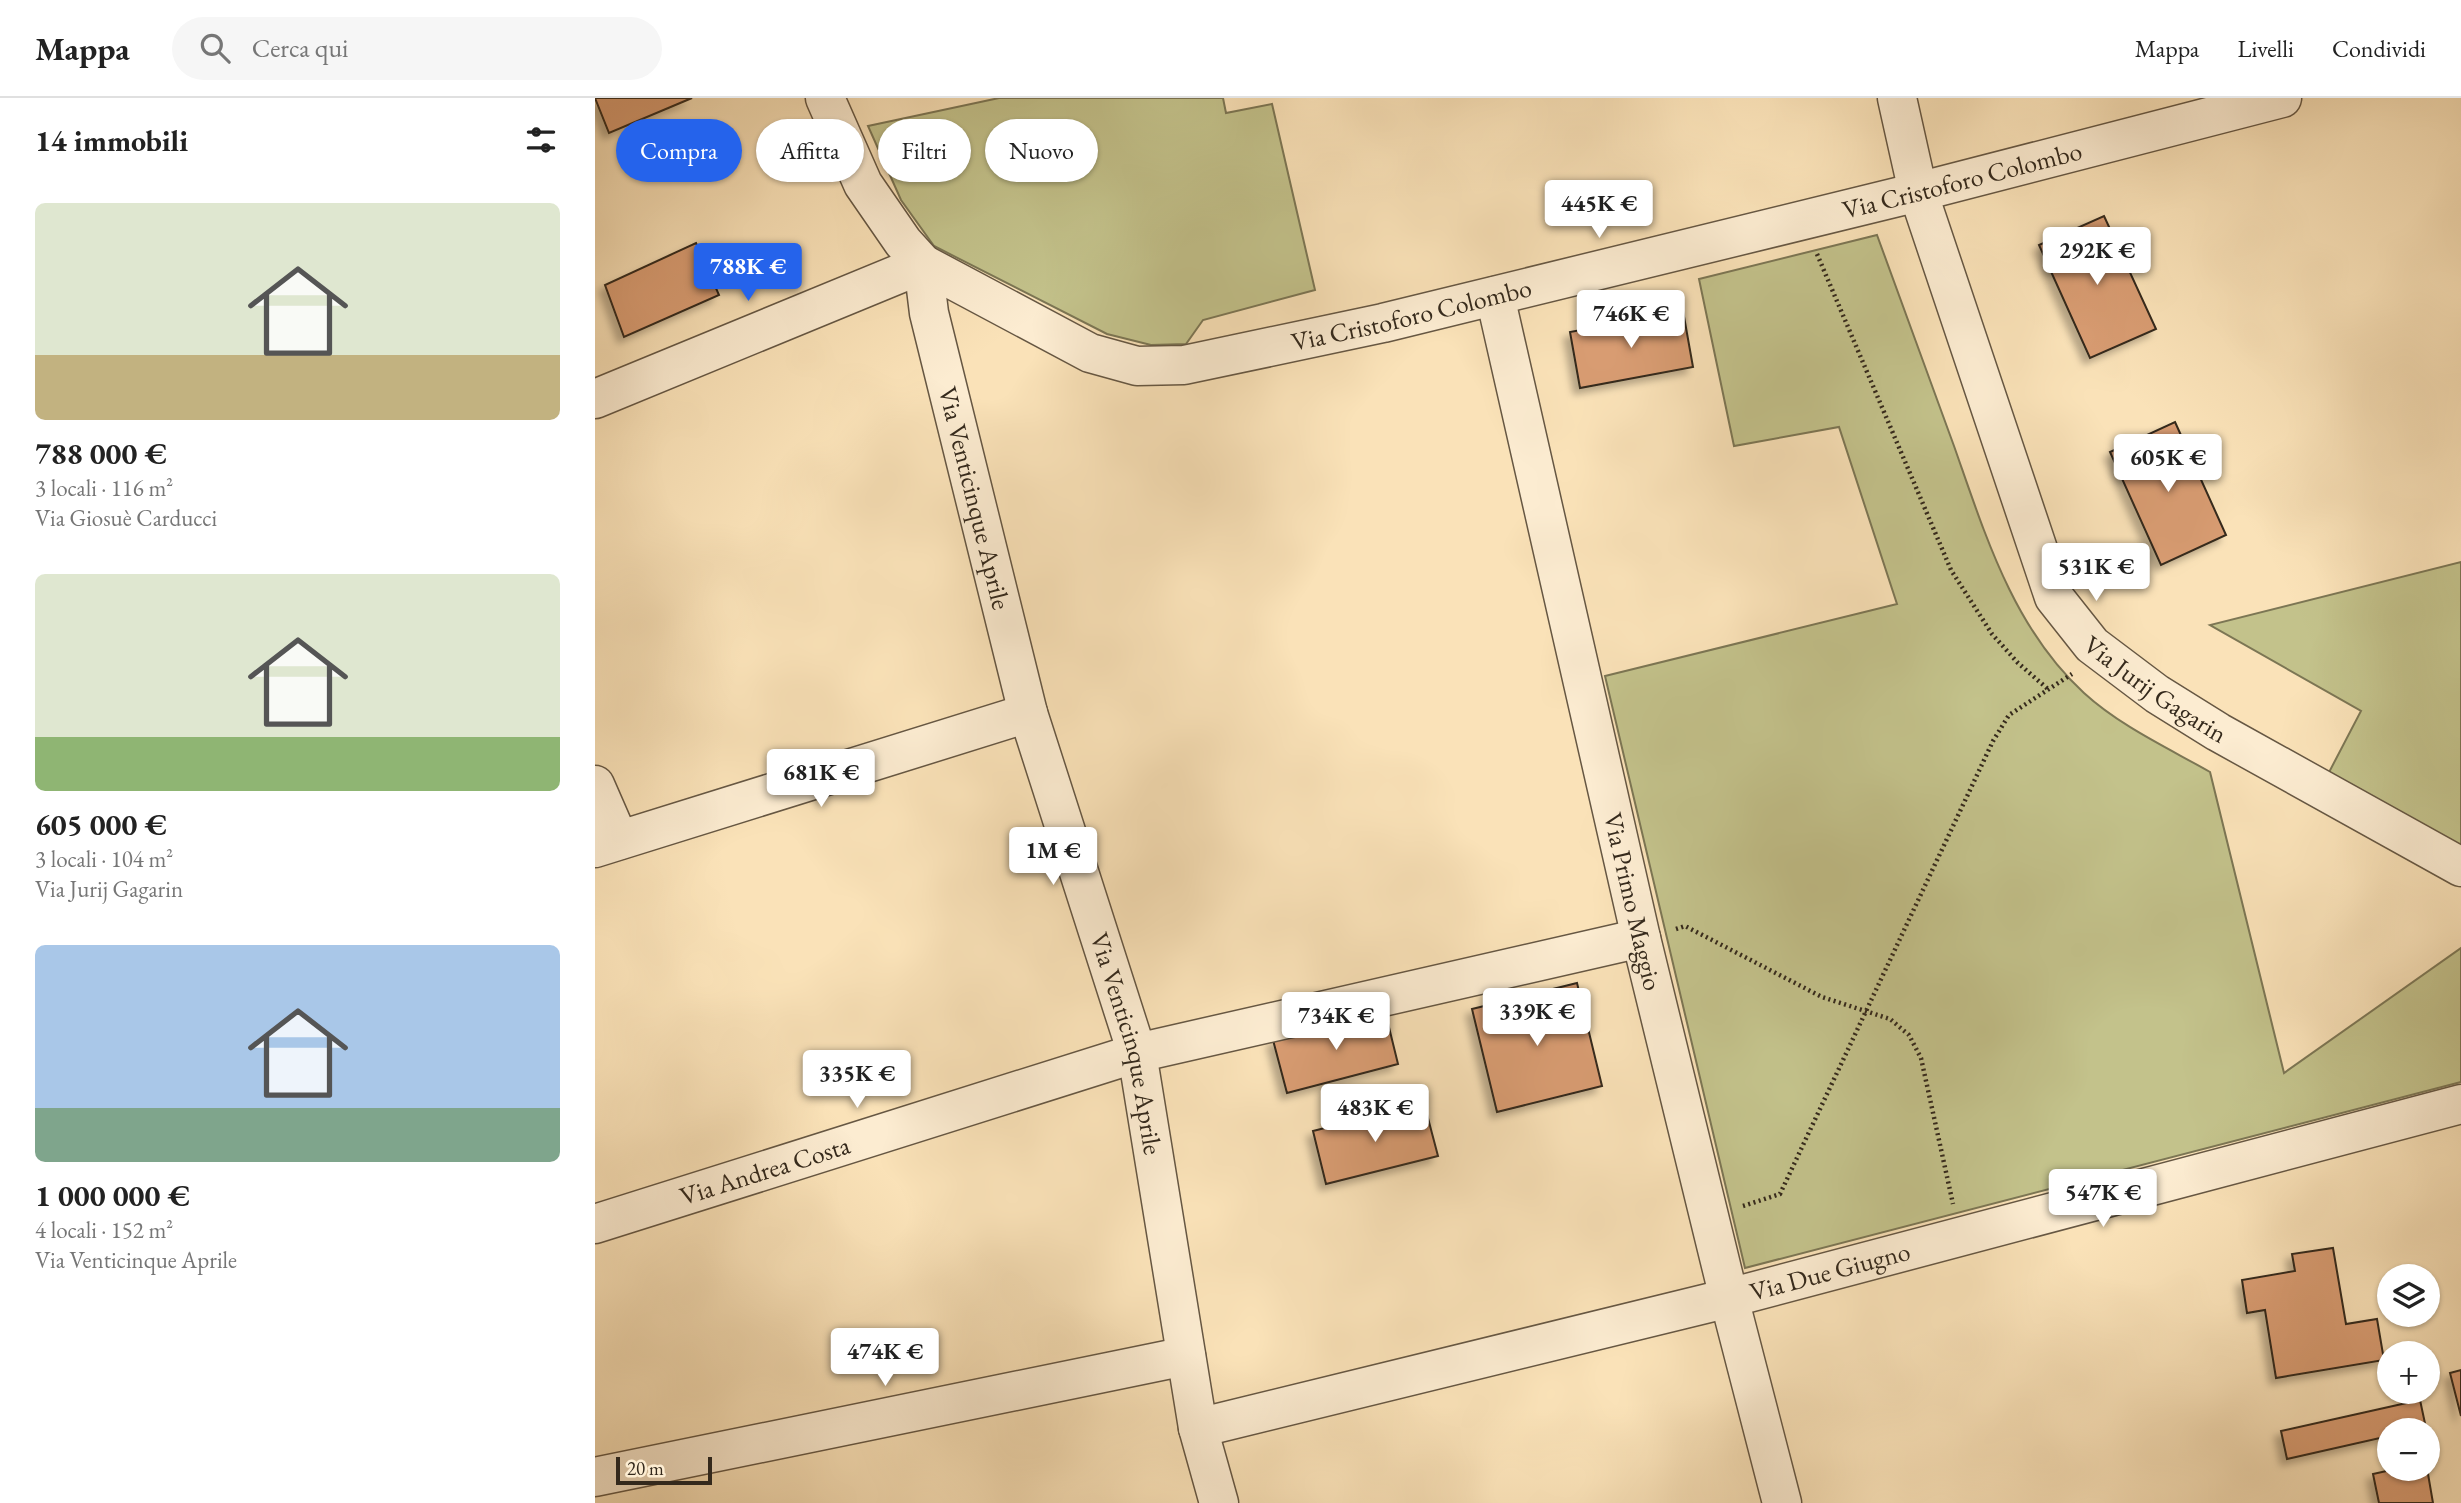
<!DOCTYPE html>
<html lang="it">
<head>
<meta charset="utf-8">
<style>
	body { margin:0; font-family:"EB Garamond",serif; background:#f6f6f6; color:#222; height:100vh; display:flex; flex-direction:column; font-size:26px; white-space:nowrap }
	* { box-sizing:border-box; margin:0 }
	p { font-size:23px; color:#767676 }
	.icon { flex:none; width:38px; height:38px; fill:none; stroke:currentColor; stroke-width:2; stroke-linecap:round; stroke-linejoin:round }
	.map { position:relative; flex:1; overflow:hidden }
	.sheet { display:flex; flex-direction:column; background:#fff; width:595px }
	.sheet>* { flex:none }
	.hud { position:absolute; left:21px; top:21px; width:665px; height:63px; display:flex; gap:14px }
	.controls { position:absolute; left:1782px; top:1166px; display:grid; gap:14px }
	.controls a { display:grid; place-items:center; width:63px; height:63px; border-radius:50%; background:#fff; box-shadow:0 2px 5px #0004; font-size:35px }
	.scale { position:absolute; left:21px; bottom:18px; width:96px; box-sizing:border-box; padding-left:7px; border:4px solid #34291c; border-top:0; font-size:19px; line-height:24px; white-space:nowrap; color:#34291c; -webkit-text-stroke:5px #fcecd1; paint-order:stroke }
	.price { position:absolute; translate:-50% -60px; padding:0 16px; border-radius:7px; background:#fff; color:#222; font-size:23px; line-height:46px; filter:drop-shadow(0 2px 4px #0008) }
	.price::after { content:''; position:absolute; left:50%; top:42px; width:21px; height:16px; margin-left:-10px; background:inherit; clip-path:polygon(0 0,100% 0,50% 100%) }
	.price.selected { background:#2563eb; color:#fff }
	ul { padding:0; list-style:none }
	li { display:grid; align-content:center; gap:14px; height:371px; padding:0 35px }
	li span { display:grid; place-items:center; height:217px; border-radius:10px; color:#555 }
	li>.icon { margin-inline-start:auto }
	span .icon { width:126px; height:126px; fill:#fffc; stroke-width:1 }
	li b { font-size:30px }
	h2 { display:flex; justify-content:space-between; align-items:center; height:84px; padding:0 35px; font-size:30px }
	.tag { padding:0 24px; border-radius:32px; background:#fff; box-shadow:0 2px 5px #0004; font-size:24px; line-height:63px }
	.tag.selected { background:#2563eb; color:#fff }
	header { display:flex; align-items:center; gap:42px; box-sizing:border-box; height:98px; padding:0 35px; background:#fff; border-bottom:2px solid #e0e0e0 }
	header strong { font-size:33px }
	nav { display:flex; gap:38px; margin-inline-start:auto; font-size:24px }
	.search { width:490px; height:63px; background:#f6f6f6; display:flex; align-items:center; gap:18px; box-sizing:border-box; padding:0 24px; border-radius:38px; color:#767676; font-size:26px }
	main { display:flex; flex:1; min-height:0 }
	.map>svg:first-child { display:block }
	.green { fill:#c3c28b; stroke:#7c7654; stroke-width:2 }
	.building { fill:#d89c72; stroke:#34291c; stroke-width:2; filter:url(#shadow) }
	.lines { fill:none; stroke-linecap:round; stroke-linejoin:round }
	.minor-casing { stroke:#665743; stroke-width:41 }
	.path { stroke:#34291c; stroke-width:4.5; stroke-dasharray:2 3.5; stroke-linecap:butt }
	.minor { stroke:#fcecd1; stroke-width:38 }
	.labels { text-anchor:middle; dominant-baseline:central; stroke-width:5; stroke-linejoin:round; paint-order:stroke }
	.street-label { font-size:26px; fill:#34291c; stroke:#fcecd1 }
</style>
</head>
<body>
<header>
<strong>Mappa</strong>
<div class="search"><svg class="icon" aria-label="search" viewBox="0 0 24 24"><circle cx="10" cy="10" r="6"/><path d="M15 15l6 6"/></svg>Cerca qui</div>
<nav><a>Mappa</a><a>Livelli</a><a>Condividi</a></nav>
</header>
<main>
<section class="sheet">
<h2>14 immobili<svg class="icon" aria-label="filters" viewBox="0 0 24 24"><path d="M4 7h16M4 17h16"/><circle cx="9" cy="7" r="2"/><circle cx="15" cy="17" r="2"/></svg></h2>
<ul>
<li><span style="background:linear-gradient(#dfe7d0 70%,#c2b280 0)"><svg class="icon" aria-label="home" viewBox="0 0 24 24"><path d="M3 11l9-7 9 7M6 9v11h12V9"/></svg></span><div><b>788 000 €</b><p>3 locali · 116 m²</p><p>Via Giosuè Carducci</p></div></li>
<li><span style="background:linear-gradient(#dfe7d0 75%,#8fb573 0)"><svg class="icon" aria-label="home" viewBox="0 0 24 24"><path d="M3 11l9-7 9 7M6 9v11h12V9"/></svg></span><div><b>605 000 €</b><p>3 locali · 104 m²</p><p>Via Jurij Gagarin</p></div></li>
<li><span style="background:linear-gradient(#a9c7e8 75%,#7fa58c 0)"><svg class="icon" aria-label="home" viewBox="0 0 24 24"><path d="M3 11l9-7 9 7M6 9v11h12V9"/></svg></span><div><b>1 000 000 €</b><p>4 locali · 152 m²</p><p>Via Venticinque Aprile</p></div></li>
</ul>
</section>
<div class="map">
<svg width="1866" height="1405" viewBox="0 0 1866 1405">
	<defs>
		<filter id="shadow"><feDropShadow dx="-6" dy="6" stdDeviation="3.5" flood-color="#0004"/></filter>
	</defs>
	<rect width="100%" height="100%" fill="#fae2b8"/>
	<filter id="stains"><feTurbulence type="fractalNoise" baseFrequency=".00286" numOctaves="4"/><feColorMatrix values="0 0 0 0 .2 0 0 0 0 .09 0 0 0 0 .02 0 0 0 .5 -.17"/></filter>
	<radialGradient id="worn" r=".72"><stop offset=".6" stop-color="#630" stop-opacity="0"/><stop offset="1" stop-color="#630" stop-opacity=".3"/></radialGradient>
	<path class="green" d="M404 0H628L631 15 677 6 720 192 608 222 591 246 556 247 512 236 339 148 306 102 273 28Z
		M1282 137C1308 207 1333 278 1359 348 1390 436 1418 530 1489 595 1525 628 1573 650 1615 674L1689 975 1866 850V984L1150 1170 1010 578 1302 506 1244 329 1139 348 1104 181Z
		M1866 464V754L1731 680 1766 613 1615 527Z"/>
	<path class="building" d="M0 0H97L14 35Z
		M1509 118 1561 231 1495 260 1444 147Z
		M101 145 124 197 29 239 10 187Z
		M1088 213 1098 269 985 290 975 234Z
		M1580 324 1631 437 1566 467 1515 354Z
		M982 885 1007 988 902 1014 877 911Z
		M790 913 803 966 692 995 678 942Z
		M829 1005 843 1058 731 1086 718 1033Z
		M1738 1150 1751 1226 1782 1221 1789 1262 1681 1280 1670 1212 1652 1215 1647 1182 1700 1173 1697 1156Z
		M1866 1272V1318L1855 1275Z
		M1825 1302 1831 1330 1794 1332V1338L1692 1361 1686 1333Z
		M1805 1370H1832L1838 1405H1784L1778 1376Z"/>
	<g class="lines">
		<defs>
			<g id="minor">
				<path id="s1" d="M230 0 268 86 308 144 328 166 495 255 542 268 589 267 788 225 1323 94 1687 0"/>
				<path id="s2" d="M1302 0 1323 94 1459 499 1497 547 1562 596 1623 634 1866 769"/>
				<path id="s3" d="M328 166 334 215 433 615 542 955 603 1330 624 1405"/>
				<path id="s4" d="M900 198 1046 840 1134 1200 1187 1405"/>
				<path d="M0 301 328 166"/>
				<path d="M0 687 24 742"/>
				<path d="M0 750 433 615"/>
				<path id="s5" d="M0 1126 542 955 1046 840"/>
				<path id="s6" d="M603 1330 1134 1200 1866 1006"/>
				<path d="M0 1379 591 1258"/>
			</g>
		</defs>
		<use href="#minor" class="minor-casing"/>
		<path class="path" d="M1222 156 1356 472 1397 536 1423 565 1454 592
			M1081 831 1090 828 1227 899 1295 921 1314 937 1326 960 1358 1106
			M1148 1108 1185 1096 1398 643 1414 617 1477 576"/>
		<use href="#minor" class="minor"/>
	</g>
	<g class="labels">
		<g class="street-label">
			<text stroke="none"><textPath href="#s1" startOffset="1279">Via Cristoforo Colombo</textPath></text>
			<text stroke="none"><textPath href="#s1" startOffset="712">Via Cristoforo Colombo</textPath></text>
			<text stroke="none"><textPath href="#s3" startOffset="240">Via Venticinque Aprile</textPath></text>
			<text stroke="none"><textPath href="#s2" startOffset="662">Via Jurij Gagarin</textPath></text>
			<text stroke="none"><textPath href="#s4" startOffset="621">Via Primo Maggio</textPath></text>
			<text stroke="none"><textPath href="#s3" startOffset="807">Via Venticinque Aprile</textPath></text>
			<text stroke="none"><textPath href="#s5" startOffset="178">Via Andrea Costa</textPath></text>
			<text stroke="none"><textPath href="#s6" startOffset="651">Via Due Giugno</textPath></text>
		</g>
	</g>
	<rect width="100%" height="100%" filter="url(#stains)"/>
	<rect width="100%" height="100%" fill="url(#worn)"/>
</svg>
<div class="controls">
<a><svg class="icon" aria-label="layers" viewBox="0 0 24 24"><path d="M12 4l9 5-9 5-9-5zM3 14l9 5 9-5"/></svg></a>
<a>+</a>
<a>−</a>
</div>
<div class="scale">20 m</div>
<b class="price" style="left:1004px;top:142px">445K €</b>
<b class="price" style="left:1502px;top:189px">292K €</b>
<b class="price selected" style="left:153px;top:205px">788K €</b>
<b class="price" style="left:1036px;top:252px">746K €</b>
<b class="price" style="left:1573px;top:396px">605K €</b>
<b class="price" style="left:1501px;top:505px">531K €</b>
<b class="price" style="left:226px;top:711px">681K €</b>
<b class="price" style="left:458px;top:789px">1M €</b>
<b class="price" style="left:942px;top:950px">339K €</b>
<b class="price" style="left:741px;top:954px">734K €</b>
<b class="price" style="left:262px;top:1012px">335K €</b>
<b class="price" style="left:780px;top:1046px">483K €</b>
<b class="price" style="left:1508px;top:1131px">547K €</b>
<b class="price" style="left:290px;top:1290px">474K €</b>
<div class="hud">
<a class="tag selected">Compra</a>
<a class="tag">Affitta</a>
<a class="tag">Filtri</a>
<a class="tag">Nuovo</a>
</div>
</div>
</main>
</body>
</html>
